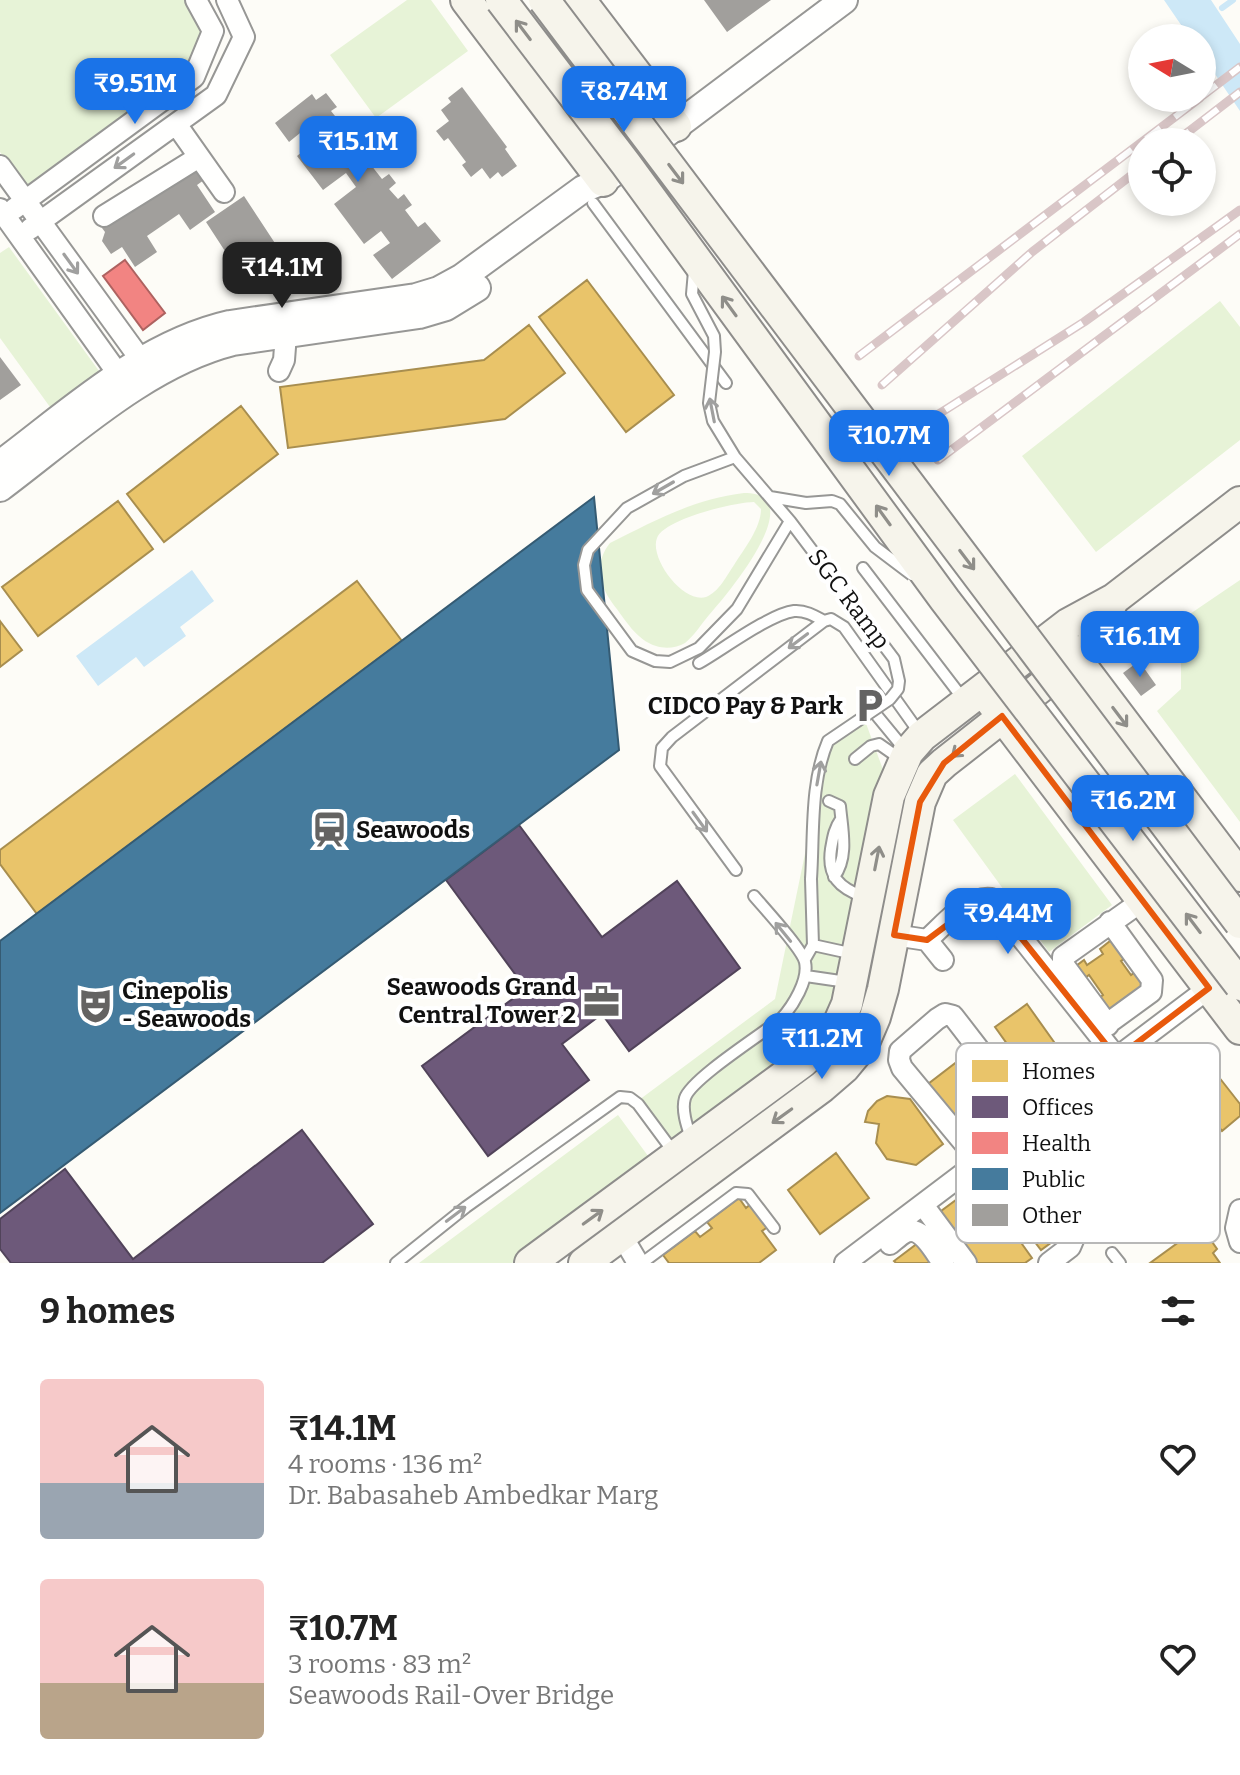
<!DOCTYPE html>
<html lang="en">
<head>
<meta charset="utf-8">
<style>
	body { margin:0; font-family:Bitter,serif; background:#f6f6f6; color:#222; height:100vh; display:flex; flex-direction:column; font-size:30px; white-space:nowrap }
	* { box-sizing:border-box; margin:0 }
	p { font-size:26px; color:#767676 }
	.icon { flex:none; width:44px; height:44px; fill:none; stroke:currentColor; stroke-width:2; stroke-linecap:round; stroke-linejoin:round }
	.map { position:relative; height:1263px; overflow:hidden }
	.sheet { display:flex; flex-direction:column; background:#fff; flex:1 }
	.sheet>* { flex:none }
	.needle { width:52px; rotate:280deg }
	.fabs { position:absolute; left:1128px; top:24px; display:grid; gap:16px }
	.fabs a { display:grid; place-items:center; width:88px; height:88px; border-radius:50%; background:#fff; box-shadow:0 4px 12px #0003; font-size:40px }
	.price { position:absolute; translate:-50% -68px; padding:0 18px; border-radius:16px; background:#1a73e8; color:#fff; font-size:26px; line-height:52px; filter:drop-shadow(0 2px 4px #0008) }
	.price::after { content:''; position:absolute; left:50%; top:48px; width:24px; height:18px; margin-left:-12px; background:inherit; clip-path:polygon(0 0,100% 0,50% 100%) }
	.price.selected { background:#222; color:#fff }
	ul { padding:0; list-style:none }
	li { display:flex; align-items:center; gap:24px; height:200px; padding:0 40px }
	li span { display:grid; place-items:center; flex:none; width:224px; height:160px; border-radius:8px; color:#555 }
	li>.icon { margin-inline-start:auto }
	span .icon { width:96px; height:96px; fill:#fffc; stroke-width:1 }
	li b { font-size:34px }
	h2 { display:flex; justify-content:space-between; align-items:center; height:96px; padding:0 40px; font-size:34px }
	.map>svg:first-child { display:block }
	.green { fill:#e7f3d7; fill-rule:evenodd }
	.water { fill:#cde8f7 }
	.homes { fill:#e9c46a; stroke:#a88e4f; stroke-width:2 }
	.offices { fill:#6d597a; stroke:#51435a; stroke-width:2 }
	.health { fill:#f28482; stroke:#ae6260; stroke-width:2 }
	.public { fill:#457b9d; stroke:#355b73; stroke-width:2 }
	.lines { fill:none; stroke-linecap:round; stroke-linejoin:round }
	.stream { stroke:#cde8f7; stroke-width:6 }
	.building { fill:#a19f9c }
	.service-casing { stroke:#979795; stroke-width:14 }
	.minor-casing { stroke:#979795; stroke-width:24 }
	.tertiary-casing { stroke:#979795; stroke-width:30 }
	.secondary-casing { stroke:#8e8d8b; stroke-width:34 }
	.service { stroke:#fffffe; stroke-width:10 }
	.minor { stroke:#fffffe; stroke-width:20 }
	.tertiary { stroke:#fffffe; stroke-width:26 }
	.secondary { stroke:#f6f4eb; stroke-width:30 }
	.rail-casing { stroke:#d9c6c7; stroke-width:9 }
	.rail { stroke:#fff; stroke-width:6; stroke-dasharray:18; stroke-linecap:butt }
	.service-bridge-casing { stroke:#979795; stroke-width:14; stroke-linecap:butt }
	.secondary-bridge-casing { stroke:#8e8d8b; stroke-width:34; stroke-linecap:butt }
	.service-bridge { stroke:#fffffe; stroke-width:10 }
	.secondary-bridge { stroke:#f6f4eb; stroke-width:30 }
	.oneway { stroke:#8f8e89 }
	.oneway2 { stroke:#a0a09f }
	.marked { fill:none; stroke:#e8590c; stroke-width:6; stroke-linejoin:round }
	.labels { text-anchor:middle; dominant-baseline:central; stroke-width:8; stroke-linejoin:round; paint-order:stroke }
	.street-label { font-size:24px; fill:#111; stroke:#fff }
	.poi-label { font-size:24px; font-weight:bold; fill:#111; stroke:#fff; text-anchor:end }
	.key { fill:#fff; stroke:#b8b8b8; stroke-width:2 }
	.key-label { font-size:22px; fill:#111 }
</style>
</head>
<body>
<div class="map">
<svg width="1240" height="1263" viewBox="0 0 1240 1263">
	<rect width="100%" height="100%" fill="#fdfcf7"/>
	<path class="green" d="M0 0H186L202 30 185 73 27 189 0 152Z
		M407 0H431L468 51 376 118 330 55Z
		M9 247 99 371 50 407 0 338V253Z
		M1220 301 1240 327V440L1096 552 1022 456Z
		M744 493C813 493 726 596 709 615 702 623 694 636 685 643 677 648 665 649 656 646 636 640 625 619 613 604 599 585 594 563 610 543 654 521 694 499 744 493ZM754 502 761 509C761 528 744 549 734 565 727 575 719 592 706 597 683 604 649 558 657 538 664 519 735 502 754 502Z
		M1240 580V822L1157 711 1181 689V620Z
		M864 718 885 775 837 1000 813 1040 674 1141 639 1100 775 999 827 747Z
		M1015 774 1112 905 1049 952 953 820Z
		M618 1115 651 1160 512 1263H419Z"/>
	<path class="water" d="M1164 0H1211L1240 44V111L1202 55V38H1190Z
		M192 570 214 601 180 627 186 636 144 667 136 657 98 686 76 656Z"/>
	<path class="homes" d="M587 280 674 395 626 432 539 317Z
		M529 325 565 373 505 419 288 448 280 387 484 360Z
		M241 406 278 454 164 542 127 494Z
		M118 501 153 549 38 636 2 587Z
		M357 581 402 641 37 914 0 864V850Z
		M0 621 22 650 0 667Z
		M1115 937 1128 956 1121 961 1131 975 1139 969 1150 985 1132 998 1130 994 1118 1003 1120 1006 1106 1017 1095 1001 1103 995 1089 975 1081 981 1072 969 1084 960 1087 965 1103 954 1100 949Z
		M1027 1004 1059 1049 1051 1055 1044 1046 1034 1053 1040 1062 1027 1072 995 1027Z
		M971 1051 1007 1098 990 1111 983 1101 969 1112 976 1122 964 1131 928 1084Z
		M1200 1053 1240 1104V1116L1222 1131 1201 1105 1179 1122 1153 1090Z
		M887 1096 910 1099 943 1144 916 1165 887 1159 876 1143 879 1124 865 1122 868 1111 877 1101Z
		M836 1153 869 1198 820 1234 788 1190Z
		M1006 1163 1025 1189 1021 1191 1037 1213 1044 1207 1063 1234 1041 1250 1031 1237 1022 1244 1032 1258 1025 1263H972L937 1214Z
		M739 1198 746 1208 752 1203 769 1226 762 1231 776 1250 759 1263H669L663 1255 695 1231 700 1237 712 1228 707 1222Z
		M1201 1226 1217 1249 1213 1253 1220 1263H1150Z
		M918 1243 933 1263H896L894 1261Z"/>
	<path class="offices" d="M519 825 602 937 677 881 740 968 629 1051 602 1014 562 1044 589 1080 488 1156 422 1066 526 989 446 880Z
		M302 1130 373 1224 322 1263H11L0 1249V1219L65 1169 133 1259Z"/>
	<path class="health" d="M125 260 165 313 143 330 103 276Z"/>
	<path class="public" d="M594 497 619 750 0 1213V941Z"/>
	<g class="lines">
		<path class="stream" d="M1222 8 1233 0"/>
	</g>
	<path class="building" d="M704 0H771L727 32Z
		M462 87 507 147 505 149 517 166 502 177 498 172 490 179 482 168 471 177 462 165 466 162 448 138 444 141 436 131 449 121 441 110 451 102 448 98Z
		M326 93 337 107 331 111 343 126 349 122 358 134 355 137 363 148 367 145 378 159 371 165 382 179 389 174 396 183 389 189 398 199 404 194 412 205 405 210 418 227 425 222 441 241 392 279 373 255 390 243 381 231 364 244 334 204 356 187 346 173 323 190 297 156 315 141 305 129 289 142 275 123 312 94 316 100Z
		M194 165 204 180 197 185 215 212 190 230 179 214 147 236 157 252 135 267 122 247 111 254 102 241 105 232 102 228Z
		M244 196 290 266 251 291 206 222Z
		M0 357 21 385 0 400Z
		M1139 661 1156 685 1141 696 1123 673Z"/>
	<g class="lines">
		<defs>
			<path id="service" d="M593 203 726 383
				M863 568 964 700
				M699 663C722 650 770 614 794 611 805 610 815 616 824 621
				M869 706 906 751
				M855 759 871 746 879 744 899 758
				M829 801 840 806C842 829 849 857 834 877
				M841 819C834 829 833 838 831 849 827 876 839 888 864 897
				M736 870 660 766 662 748 672 737 824 621 831 619 844 627 921 735
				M813 945 854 954
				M805 959 813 945 811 879
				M806 976 847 982
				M692 1141C688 1129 681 1111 685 1098 691 1079 762 1034 781 1019 793 1006 809 980 805 962 802 949 765 909 754 896
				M1112 1253 1120 1263
				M396 1263 466 1207 620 1097 630 1098 638 1104 675 1154
				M642 1263 736 1193 748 1194 774 1228"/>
			<path id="minor" d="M176 124 224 192
				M0 166 141 360V382L119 375 0 209
				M14 209 194 77 213 31 196 0
				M104 216 199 157
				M30 229 216 95 244 37 227 0
				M279 371 284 360 286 334
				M894 935 927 940C944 925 967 896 991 899L1117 1058
				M927 940 943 960
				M1107 1024 1151 992 1152 980 1110 922
				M1108 1025 1063 964V957L1142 901
				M1019 1132 1090 1226 1096 1231 1105 1232 1130 1210 1129 1190 1069 1094
				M960 1137 1016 1098
				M980 1162 902 1068 899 1060 900 1051 937 1019 945 1014 953 1016 1034 1121
				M923 1205 966 1263
				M1240 1210 1236 1228 1240 1242
				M622 1236 638 1263
				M890 1244C895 1240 901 1234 906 1232 922 1225 935 1253 943 1263
				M845 1263 1209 988
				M1049 1263 1070 1247 1076 1233 1070 1220 1058 1205"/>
			<path id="tertiary" d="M0 464C71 411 142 344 230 324L416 297 439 290 461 278 583 189 603 181 844 0
				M0 488C71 435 146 364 233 342L419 315 446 307 477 288"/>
			<path id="secondary" d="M466 0 603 181
				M580 0 676 126
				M1065 644 1240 876
				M990 700 1240 1029
				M530 1263 803 1062 836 1029 847 1004 889 796 908 752 922 736 1068 624 1114 599 1240 502
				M584 1263 822 1087 844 1068 863 1045 875 1017 883 989 920 802 932 774 944 763 1088 650 1114 599"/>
		</defs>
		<use href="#service" class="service-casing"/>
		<use href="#minor" class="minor-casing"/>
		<use href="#tertiary" class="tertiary-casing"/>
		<use href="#secondary" class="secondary-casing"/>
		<use href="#service" class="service"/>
		<use href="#minor" class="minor"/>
		<use href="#tertiary" class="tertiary"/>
		<use href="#secondary" class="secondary"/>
		<defs>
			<path id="rail" d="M1202 96 1240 67
				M1175 142 1240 92
				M859 356 1200 98
				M882 385 1032 252 1142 167
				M915 429 1084 322 1240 210
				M938 460 1240 234"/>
		</defs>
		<use href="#rail" class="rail-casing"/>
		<use href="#rail" class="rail"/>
		<defs>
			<path id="service-bridge" d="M694 271 692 294 714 336 715 352 709 403 713 421 735 457 790 521 894 659 899 681 898 689 890 699 828 741C810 783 814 834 811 879
				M735 457 684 476 627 508 588 550 584 565 587 590 632 651 655 661 670 662 699 648 737 609 790 521
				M770 497 806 503 832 501 840 504 875 547 912 575"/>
			<path id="secondary-bridge" d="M501 0 626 164 945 600 1240 985
				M544 0 1240 923"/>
		</defs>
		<use href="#service-bridge" class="service-bridge-casing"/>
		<use href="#secondary-bridge" class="secondary-bridge-casing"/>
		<use href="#service-bridge" class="service-bridge"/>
		<use href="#secondary-bridge" class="secondary-bridge"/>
	</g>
	<defs><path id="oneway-shaft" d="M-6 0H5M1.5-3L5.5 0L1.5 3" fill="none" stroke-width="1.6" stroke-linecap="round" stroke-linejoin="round" transform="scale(2)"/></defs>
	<g class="oneway">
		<use href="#oneway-shaft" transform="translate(523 30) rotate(-127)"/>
		<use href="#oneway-shaft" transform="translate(676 174) rotate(53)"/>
		<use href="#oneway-shaft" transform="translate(729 306) rotate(-126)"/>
		<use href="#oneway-shaft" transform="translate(883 515) rotate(-126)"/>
		<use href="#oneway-shaft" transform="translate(967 560) rotate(53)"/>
		<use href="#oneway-shaft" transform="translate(1120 717) rotate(53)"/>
		<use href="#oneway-shaft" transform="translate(961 749) rotate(140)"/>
		<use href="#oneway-shaft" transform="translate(877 858) rotate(-79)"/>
		<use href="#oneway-shaft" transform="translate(1193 923) rotate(-127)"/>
		<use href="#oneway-shaft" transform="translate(782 1116) rotate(144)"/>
		<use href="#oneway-shaft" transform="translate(593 1217) rotate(-36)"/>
	</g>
	<g class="oneway2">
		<use href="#oneway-shaft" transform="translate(124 161) rotate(144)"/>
		<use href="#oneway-shaft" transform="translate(71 264) rotate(54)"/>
		<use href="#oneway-shaft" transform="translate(712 410) rotate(-101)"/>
		<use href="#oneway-shaft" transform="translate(663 488) rotate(150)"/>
		<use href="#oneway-shaft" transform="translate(798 641) rotate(143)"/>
		<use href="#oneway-shaft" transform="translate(819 773) rotate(-80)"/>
		<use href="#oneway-shaft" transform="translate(700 822) rotate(54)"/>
		<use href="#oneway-shaft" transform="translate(783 932) rotate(-129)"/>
		<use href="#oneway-shaft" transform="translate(456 1214) rotate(-37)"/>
	</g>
	<path class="marked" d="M1002 716 1209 988 1117 1058 987 895 927 940 894 935 920 802 944 763Z"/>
	<defs>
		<symbol id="parking-bare" viewBox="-9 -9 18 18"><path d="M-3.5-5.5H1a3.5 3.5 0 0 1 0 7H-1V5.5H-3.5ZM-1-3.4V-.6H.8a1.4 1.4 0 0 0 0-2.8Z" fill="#646362" stroke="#fff" stroke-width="2.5" paint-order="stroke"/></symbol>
		<symbol id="station-bare" viewBox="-9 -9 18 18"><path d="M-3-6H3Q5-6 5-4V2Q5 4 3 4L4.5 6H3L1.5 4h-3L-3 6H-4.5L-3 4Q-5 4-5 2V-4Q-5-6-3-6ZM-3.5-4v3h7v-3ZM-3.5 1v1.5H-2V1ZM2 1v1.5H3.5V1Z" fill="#646362" stroke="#fff" stroke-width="2.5" paint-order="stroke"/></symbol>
		<symbol id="office-bare" viewBox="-9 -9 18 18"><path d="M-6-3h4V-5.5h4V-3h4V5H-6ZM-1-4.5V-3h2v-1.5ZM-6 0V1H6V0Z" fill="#646362" stroke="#fff" stroke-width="2.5" paint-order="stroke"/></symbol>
		<symbol id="theatre-bare" viewBox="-9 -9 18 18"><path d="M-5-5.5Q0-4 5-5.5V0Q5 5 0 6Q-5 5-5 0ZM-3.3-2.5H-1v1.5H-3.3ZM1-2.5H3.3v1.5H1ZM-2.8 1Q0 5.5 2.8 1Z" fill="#646362" stroke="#fff" stroke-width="2.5" paint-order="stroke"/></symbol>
	</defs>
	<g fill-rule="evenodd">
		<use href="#parking-bare" x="844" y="680" width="51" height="51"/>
		<use href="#station-bare" x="304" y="804" width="51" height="51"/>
		<use href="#office-bare" x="576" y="976" width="51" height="51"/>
		<use href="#theatre-bare" x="70" y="980" width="51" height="51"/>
	</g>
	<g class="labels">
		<g class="street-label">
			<text transform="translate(849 599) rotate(53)">SGC Ramp</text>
		</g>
		<g class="poi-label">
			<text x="843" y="706">CIDCO Pay &amp; Park</text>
			<text x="356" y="830" text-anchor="start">Seawoods</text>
			<text x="576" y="987">Seawoods Grand<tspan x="576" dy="28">Central Tower 2</tspan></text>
			<text x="122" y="991" text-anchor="start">Cinepolis<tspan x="122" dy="28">- Seawoods</tspan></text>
		</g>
	</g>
	<rect x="956" y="1043" width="264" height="200" rx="12" class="key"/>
	<rect x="972" y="1060" width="36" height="22" fill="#e9c46a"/>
	<rect x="972" y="1096" width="36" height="22" fill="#6d597a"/>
	<rect x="972" y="1132" width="36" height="22" fill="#f28482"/>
	<rect x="972" y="1168" width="36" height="22" fill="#457b9d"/>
	<rect x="972" y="1204" width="36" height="22" fill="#a19f9c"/>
	<g class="key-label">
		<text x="1022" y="1079">Homes</text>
		<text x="1022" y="1115">Offices</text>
		<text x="1022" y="1151">Health</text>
		<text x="1022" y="1187">Public</text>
		<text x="1022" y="1223">Other</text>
	</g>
</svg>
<div class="fabs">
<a><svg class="needle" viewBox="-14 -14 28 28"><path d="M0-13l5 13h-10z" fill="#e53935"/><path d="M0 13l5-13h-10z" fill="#767676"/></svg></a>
<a><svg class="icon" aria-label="locate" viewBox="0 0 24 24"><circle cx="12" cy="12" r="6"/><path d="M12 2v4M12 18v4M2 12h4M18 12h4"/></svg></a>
</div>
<b class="price" style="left:135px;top:126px">₹9.51M</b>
<b class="price" style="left:624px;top:134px">₹8.74M</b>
<b class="price" style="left:358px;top:184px">₹15.1M</b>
<b class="price selected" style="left:282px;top:310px">₹14.1M</b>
<b class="price" style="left:889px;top:478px">₹10.7M</b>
<b class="price" style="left:1140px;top:679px">₹16.1M</b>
<b class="price" style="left:1133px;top:843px">₹16.2M</b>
<b class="price" style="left:1008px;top:956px">₹9.44M</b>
<b class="price" style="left:822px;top:1081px">₹11.2M</b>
</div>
<section class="sheet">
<h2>9 homes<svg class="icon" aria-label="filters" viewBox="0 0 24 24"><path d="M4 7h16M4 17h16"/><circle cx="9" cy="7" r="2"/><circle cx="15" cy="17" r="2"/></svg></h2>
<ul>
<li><span style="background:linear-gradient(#f6c9c9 65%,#9aa5b1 0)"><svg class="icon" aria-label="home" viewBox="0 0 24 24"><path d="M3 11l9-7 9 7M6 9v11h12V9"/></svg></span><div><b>₹14.1M</b><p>4 rooms · 136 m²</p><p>Dr. Babasaheb Ambedkar Marg</p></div><svg class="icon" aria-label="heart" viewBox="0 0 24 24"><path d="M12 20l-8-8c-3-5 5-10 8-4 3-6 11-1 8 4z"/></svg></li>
<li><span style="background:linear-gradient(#f6c9c9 65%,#b9a48a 0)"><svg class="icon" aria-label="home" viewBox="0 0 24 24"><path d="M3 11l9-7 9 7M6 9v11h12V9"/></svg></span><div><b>₹10.7M</b><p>3 rooms · 83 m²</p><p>Seawoods Rail-Over Bridge</p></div><svg class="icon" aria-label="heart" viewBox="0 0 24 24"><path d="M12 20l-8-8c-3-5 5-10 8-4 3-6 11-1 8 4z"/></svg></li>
</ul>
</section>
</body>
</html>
